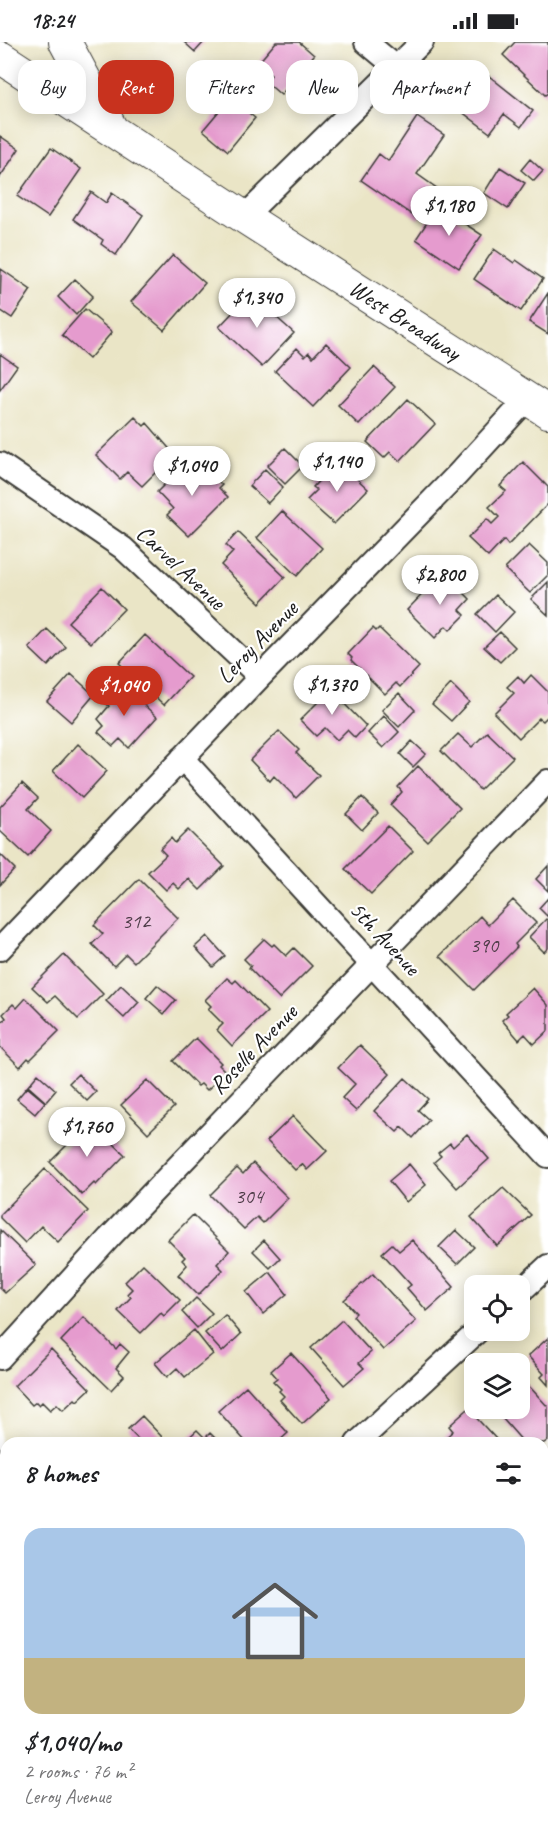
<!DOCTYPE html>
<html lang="en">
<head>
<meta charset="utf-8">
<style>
	body { margin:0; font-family:Caveat,sans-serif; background:#f6f6f6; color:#202124; height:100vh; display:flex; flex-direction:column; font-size:22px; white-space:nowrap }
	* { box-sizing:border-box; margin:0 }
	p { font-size:20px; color:#757577 }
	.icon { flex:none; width:33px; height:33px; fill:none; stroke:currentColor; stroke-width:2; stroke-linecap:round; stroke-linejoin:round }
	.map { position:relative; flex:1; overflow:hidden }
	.sheet { position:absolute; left:0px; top:1395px; width:549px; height:404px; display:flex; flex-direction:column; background:#fff; border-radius:18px 18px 0 0; box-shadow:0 3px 15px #0003 }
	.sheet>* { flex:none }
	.hud { position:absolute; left:18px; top:18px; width:513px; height:54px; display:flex; gap:12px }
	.controls { position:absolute; left:464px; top:1233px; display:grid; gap:12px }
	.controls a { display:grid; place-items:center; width:66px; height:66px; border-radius:12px; background:#fff; box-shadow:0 3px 15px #0003; font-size:30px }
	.price { position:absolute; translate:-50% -51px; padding:0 14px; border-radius:21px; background:#fff; color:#222; font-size:20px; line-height:39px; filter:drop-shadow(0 2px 3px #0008) }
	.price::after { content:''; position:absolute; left:50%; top:36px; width:18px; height:14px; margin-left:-9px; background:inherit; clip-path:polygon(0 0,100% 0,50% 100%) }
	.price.selected { background:#c8321e; color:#fff }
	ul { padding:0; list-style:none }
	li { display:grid; align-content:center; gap:12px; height:318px; padding:0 24px }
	li span { display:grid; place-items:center; height:186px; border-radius:18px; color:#555 }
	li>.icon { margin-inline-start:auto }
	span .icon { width:108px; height:108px; fill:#fffc; stroke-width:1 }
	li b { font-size:26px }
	h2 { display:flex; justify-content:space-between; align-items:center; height:72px; padding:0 24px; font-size:26px }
	.tag { padding:0 21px; border-radius:18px; background:#fff; box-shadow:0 3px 15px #0003; font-size:21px; line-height:54px }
	.tag.selected { background:#c8321e; color:#fff }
	.status { display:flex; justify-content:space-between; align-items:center; height:42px; padding:0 30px; background:#fff; direction:ltr }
	.status svg { height:16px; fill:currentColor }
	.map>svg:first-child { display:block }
	.building { fill:#e59bce }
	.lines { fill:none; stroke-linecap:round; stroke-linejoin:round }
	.street-casing { stroke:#3b3a36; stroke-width:26 }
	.secondary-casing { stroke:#3b3a36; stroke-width:34 }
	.street { stroke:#fff; stroke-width:22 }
	.secondary { stroke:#fff; stroke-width:32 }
	.labels { text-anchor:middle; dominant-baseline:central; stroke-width:4.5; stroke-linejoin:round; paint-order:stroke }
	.number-label { font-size:21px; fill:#4e3c48 }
	.street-label { font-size:24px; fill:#1c1c1c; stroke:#fff }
</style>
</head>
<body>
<div class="status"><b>18:24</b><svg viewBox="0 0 49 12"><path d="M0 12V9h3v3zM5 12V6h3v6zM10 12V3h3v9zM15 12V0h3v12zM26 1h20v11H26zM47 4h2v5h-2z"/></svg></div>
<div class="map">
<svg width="548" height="1798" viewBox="0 0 548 1798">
	<rect width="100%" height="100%" fill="#fff"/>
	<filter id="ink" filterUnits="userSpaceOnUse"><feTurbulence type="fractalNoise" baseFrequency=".0167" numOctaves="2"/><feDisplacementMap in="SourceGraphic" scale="12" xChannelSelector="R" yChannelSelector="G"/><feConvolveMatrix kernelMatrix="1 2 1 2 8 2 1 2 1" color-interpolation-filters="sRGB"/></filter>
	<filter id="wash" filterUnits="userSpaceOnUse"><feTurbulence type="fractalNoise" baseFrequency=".008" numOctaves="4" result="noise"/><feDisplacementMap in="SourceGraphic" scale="24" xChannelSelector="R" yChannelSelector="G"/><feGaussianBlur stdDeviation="1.35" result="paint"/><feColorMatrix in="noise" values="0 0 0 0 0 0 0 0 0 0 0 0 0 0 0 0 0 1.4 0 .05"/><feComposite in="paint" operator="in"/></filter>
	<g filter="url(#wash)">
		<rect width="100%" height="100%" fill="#eae5c6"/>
		<g id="blocks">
			<path class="building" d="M184 0H204L195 10Z
				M276 0H299L314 13 281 53 266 40 271 33 258 21Z
				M515 0H548V51L545 53 503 13Z
				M489 34 533 69 521 85 504 72 490 91 461 69Z
				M230 56 255 76 228 109 203 88Z
				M417 75 444 93 417 132 438 147 418 177 361 138 379 112 388 119Z
				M0 94 19 107 0 135Z
				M51 106 81 127 48 175 17 154Z
				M530 117 543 129 534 139 521 128Z
				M500 125 525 141 508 167 484 151Z
				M91 150 106 161 112 151 143 173 116 213 101 202 103 198 73 177Z
				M438 164 482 193 459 226 416 197Z
				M494 207 514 221 516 218 543 237 521 269 474 237Z
				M173 213 205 241 164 288 131 260Z
				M1 227 31 248 12 276 0 268Z
				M75 237 93 254 76 273 58 255Z
				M254 248 278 270 275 274 294 291 262 325 219 285Z
				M548 251V292L529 280Z
				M85 267 112 290 89 317 62 293Z
				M326 301 351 325 313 365 275 329 297 306 305 314 309 310 313 315Z
				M0 312 17 324 0 348Z
				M374 325 395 345 359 383 338 363Z
				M408 357 435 382 400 419 390 410 384 416 367 400Z
				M135 375 144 384 147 381 174 412 142 444 127 430 120 437 96 413Z
				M285 406 303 424 285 442 267 424Z
				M190 417 210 436 213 434 222 443 219 446 228 455 189 494 167 473 173 467 157 450Z
				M523 420 548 445V462L508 503 504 498 488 515 468 496 487 477 492 482 499 475 489 465 506 449 500 444Z
				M341 422 368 447 334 482 307 458 317 448 313 445 327 430 330 433Z
				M265 427 283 445 268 461 249 444Z
				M282 469 322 506 297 534 257 496Z
				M238 490 285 535 260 561 221 523 233 510 226 503Z
				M529 503 548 521V533L530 551 505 527Z
				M444 530 470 557 460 568 465 573 450 588 446 584 435 596 407 568Z
				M548 540V573L531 557Z
				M102 545 124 567 91 601 68 580Z
				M496 553 514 570 495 590 477 572Z
				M373 586 376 589 379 586 419 625 400 645 396 641 385 652 351 618 352 616 348 612Z
				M47 587 66 605 48 624 29 606Z
				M500 590 515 605 500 620 484 605Z
				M145 593 190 635 164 663 119 621Z
				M71 632 94 653 71 680 47 659Z
				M531 633 548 650V674L543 679 539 676 519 696 494 671 514 651 507 645 518 634 524 641Z
				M119 640 157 675 129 706 120 697 113 704 98 690 104 684 98 677 109 664 102 658Z
				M325 642 366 684 355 696 347 688 337 698 325 686 316 694 300 678 322 656 317 650Z
				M451 642 469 660 451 679 432 662Z
				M399 651 415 668 399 685 382 668Z
				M384 674 399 690 383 706 368 691Z
				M279 689 299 708 296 711 319 733 296 756 274 734 270 739 250 718Z
				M487 690 513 715 480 748 441 709 458 692 472 705Z
				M412 699 426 712 413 725 400 712Z
				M78 702 107 729 82 756 53 729Z
				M418 724 460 766 427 799 390 763 402 750 398 745Z
				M22 741 38 756 28 767 51 789 28 815 0 789V765Z
				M362 755 378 771 362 788 346 772Z
				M388 784 413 809 371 852 345 827Z
				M188 788 224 824 200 848 189 837 179 847 173 841 166 848 148 830 166 813 160 807 171 796 175 801Z
				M0 812 15 827 0 843Z
				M548 824V849L536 837Z
				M139 837 178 876 134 920 126 912 114 924 92 902 103 892 94 883Z
				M548 856V875L539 866Z
				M513 858 536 881 515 902 517 905 474 948 440 914 480 874 488 883Z
				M546 877 548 879V906L544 910 529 895Z
				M207 894 225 914 213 925 195 905Z
				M264 897 272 904 274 902 286 914 294 906 312 924 279 957 249 926 251 924 244 917Z
				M64 913 103 952 78 977 55 954 48 960 32 945Z
				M227 936 233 941 236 938 267 970 232 1004 217 988 223 982 208 967 211 964 205 958Z
				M121 943 139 960 124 976 106 959Z
				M157 943 176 958 164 972 146 956Z
				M533 946 548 963V989L534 1002 525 992 519 998 502 978 508 973 506 971Z
				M26 956 59 989 30 1018 28 1016 20 1025 0 1005V982L6 976 3 972 13 962 17 966Z
				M196 996 221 1021 219 1023 226 1030 207 1048 201 1042 198 1044 173 1019Z
				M360 1003 390 1032 356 1069 342 1056 355 1042 338 1026Z
				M38 1032 56 1048 46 1060 28 1044Z
				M78 1032 96 1050 87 1059 69 1041Z
				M405 1036 428 1057 418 1068 429 1078 413 1096 402 1085 397 1090 374 1069Z
				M147 1038 174 1065 148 1091 121 1063Z
				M27 1045 45 1060 35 1072 17 1057Z
				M293 1074 327 1109 307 1128 302 1122 295 1128 267 1099Z
				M91 1079 125 1113 96 1143 94 1141 82 1153 50 1120Z
				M467 1092 489 1117 457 1146 434 1120 441 1114 438 1111 450 1101 453 1105Z
				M253 1121 288 1156 263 1181 257 1175 244 1187 210 1153 237 1126 243 1132Z
				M409 1122 426 1143 406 1160 389 1139Z
				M45 1127 88 1169 58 1200 41 1184 25 1201 0 1176V1173Z
				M503 1146 531 1173 497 1204 471 1175Z
				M193 1173 229 1209 217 1222 223 1228 198 1253 178 1233 187 1223 182 1218 185 1215 168 1198Z
				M0 1188 36 1223 5 1251 0 1246Z
				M456 1188 474 1205 457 1222 439 1205Z
				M264 1198 280 1216 270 1226 253 1209Z
				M412 1198 454 1245 427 1269 407 1246 411 1243 382 1211 392 1202 399 1209Z
				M143 1222 180 1258 164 1274 161 1271 141 1291 118 1269 131 1255 127 1252 132 1247 125 1240Z
				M270 1230 287 1252 263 1272 246 1250Z
				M373 1232 416 1279 383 1308 353 1274 356 1271 344 1258Z
				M196 1256 212 1271 197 1286 182 1270Z
				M225 1273 241 1292 222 1310 205 1291Z
				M84 1275 116 1307 120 1302 129 1310 116 1326 124 1334 111 1348 61 1299Z
				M342 1278 371 1310 359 1321 364 1326 344 1343 311 1306Z
				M194 1288 213 1312 185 1335 177 1326 167 1335 155 1321Z
				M548 1296V1343L541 1335 544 1332 528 1314Z
				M51 1307 90 1347 77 1359 75 1357 63 1368 57 1362 50 1368 42 1360 39 1363 36 1360 32 1363 14 1344Z
				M291 1311 331 1356 302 1382 280 1358 284 1354 279 1349 281 1347 273 1339 277 1336 271 1329Z
				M519 1343 523 1347 528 1343 548 1365V1398L544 1401H524L502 1376 510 1368 509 1366H519Z
				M246 1344 288 1391 277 1401H247L218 1369Z
				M468 1367 497 1398 494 1401H446L443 1398 453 1389 449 1384Z
				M142 1374 162 1395 155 1401H142L128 1387Z
				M197 1388 205 1396 210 1391 220 1401H183Z
				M0 1406 6 1412V1480L0 1487Z
				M543 1475 548 1481V1506L543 1510Z
				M6 1502V1531L0 1526V1509Z
				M543 1548 548 1554V1589L543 1583Z
				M6 1690V1780L0 1774V1695Z
				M543 1772 545 1775 548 1773V1798H520L526 1792H543Z
				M50 1792H141L146 1798H56Z
				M337 1792H395L390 1798H342Z"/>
		</g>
	</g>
	<g filter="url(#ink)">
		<use href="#blocks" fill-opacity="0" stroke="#3b3a36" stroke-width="1.5"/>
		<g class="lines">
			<defs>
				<path id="street" d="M366 0 396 25
					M244 175 422 0
					M0 422 123 506 260 635
					M182 716 548 1114
					M0 907 260 635 457 433 527 357
					M519 1251 548 1224
					M0 1316 109 1196 548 739
					M357 1401 479 1288
					M0 1631 6 1625
					M543 1709 548 1705
					M241 1792 248 1798
					M447 1798 453 1792"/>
				<path id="secondary" d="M65 0 110 84
					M0 15 244 175 548 370"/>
			</defs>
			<use href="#street" class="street-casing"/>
			<use href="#secondary" class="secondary-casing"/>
			<use href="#street" class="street"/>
			<use href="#secondary" class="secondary"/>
		</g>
	</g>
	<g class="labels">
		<g class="number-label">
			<text x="136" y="879">312</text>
			<text x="484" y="903">390</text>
			<text x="249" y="1154">304</text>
		</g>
		<g class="street-label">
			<text transform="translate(405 278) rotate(33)">West Broadway</text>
			<text transform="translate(181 525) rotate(43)">Carvel Avenue</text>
			<text transform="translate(257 600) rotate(-46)">Leroy Avenue</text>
			<text transform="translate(385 896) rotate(47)">5th Avenue</text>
			<text transform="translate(253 1007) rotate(-46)">Roselle Avenue</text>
		</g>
	</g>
</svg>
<div class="controls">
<a><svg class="icon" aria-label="locate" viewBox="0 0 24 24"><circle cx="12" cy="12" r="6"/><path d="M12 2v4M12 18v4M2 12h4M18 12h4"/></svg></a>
<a><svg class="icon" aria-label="layers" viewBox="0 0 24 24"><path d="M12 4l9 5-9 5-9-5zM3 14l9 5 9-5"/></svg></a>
</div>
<b class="price" style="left:449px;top:195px">$1,180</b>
<b class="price" style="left:257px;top:287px">$1,340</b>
<b class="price" style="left:337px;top:451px">$1,140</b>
<b class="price" style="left:192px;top:455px">$1,040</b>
<b class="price" style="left:440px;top:564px">$2,800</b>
<b class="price" style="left:332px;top:674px">$1,370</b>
<b class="price selected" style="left:124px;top:675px">$1,040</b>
<b class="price" style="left:87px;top:1116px">$1,760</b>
<div class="hud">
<a class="tag">Buy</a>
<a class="tag selected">Rent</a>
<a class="tag">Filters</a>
<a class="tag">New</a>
<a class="tag">Apartment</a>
</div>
<section class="sheet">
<h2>8 homes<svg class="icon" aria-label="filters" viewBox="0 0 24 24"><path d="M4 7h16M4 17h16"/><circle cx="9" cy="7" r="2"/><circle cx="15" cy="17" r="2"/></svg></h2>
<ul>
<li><span style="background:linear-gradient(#a9c7e8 70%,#c2b280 0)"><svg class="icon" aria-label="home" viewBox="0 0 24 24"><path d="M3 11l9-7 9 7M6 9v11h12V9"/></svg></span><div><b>$1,040/mo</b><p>2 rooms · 76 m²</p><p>Leroy Avenue</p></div></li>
</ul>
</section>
</div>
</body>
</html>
